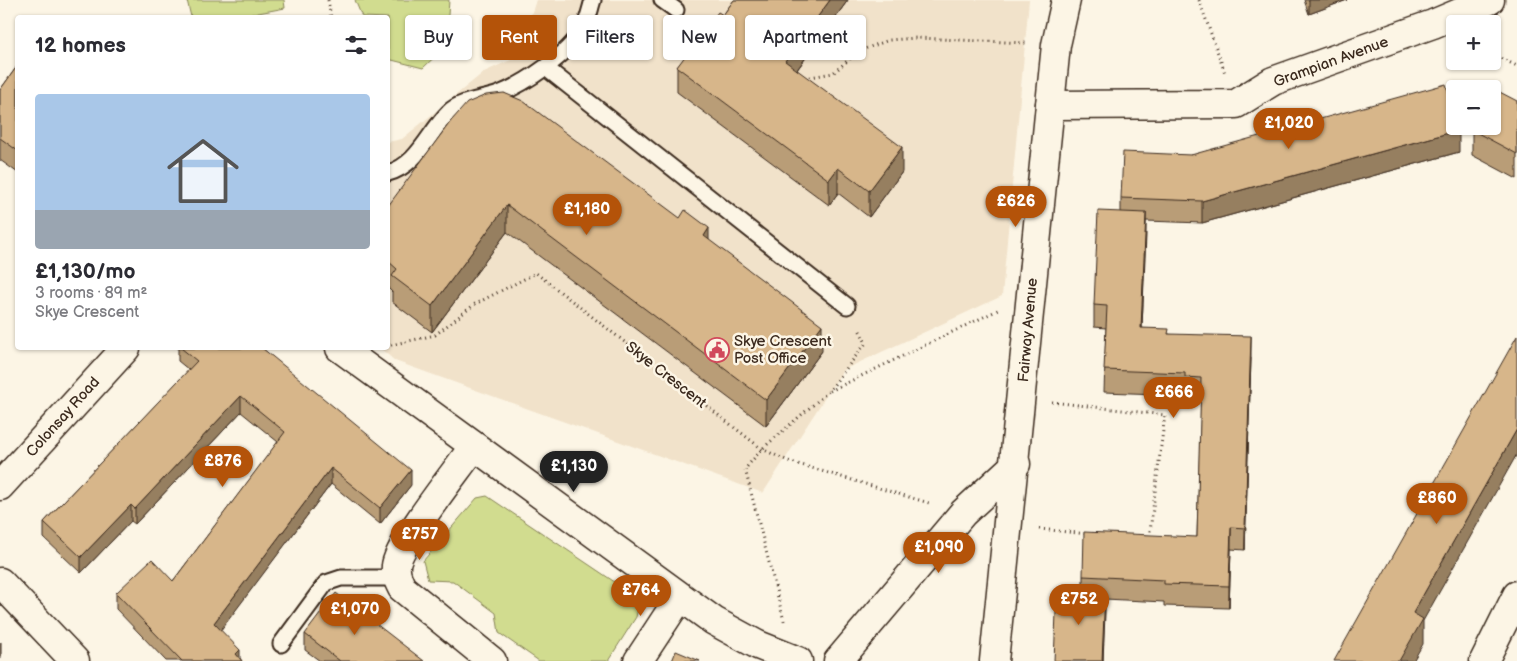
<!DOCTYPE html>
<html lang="en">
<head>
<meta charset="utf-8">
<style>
	body { margin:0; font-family:"Balsamiq Sans",sans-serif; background:#f2f2f3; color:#2b2b33; height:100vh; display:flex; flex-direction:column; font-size:19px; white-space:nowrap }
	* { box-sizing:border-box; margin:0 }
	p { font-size:16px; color:#7c7c81 }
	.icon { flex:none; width:28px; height:28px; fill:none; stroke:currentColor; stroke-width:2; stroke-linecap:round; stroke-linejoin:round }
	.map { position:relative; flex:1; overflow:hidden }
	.sheet { position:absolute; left:15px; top:15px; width:375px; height:335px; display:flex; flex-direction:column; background:#fff; border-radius:5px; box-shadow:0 1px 4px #0004 }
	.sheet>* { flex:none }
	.guide { position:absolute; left:405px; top:15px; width:475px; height:45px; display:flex; gap:10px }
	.tools { position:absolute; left:1446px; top:15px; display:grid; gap:10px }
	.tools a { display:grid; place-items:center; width:55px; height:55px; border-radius:5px; background:#fff; box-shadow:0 1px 4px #0004; font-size:25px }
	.price { position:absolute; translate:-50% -42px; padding:0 11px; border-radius:18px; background:#b45309; color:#fff; font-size:16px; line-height:32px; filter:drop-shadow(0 1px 2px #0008) }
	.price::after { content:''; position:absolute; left:50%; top:30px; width:15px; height:11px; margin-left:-8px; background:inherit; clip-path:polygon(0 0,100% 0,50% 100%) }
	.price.selected { background:#222; color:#fff }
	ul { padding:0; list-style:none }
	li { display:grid; align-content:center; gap:10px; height:265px; padding:0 20px }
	li span { display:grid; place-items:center; height:155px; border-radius:5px; color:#555 }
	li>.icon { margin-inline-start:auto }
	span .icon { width:90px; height:90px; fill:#fffc; stroke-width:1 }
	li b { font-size:21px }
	h2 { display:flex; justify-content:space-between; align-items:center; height:60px; padding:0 20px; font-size:21px }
	.tag { padding:0 18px; border-radius:5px; background:#fff; box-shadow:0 1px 4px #0004; font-size:18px; line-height:45px }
	.tag.selected { background:#b45309; color:#fff }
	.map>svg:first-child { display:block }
	.built { fill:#f1e2ca }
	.green { fill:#d1dc8f; stroke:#868356 }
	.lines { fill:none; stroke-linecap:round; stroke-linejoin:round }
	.service-casing { stroke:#3b2a1e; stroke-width:19 }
	.minor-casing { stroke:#3b2a1e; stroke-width:31 }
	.tertiary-casing { stroke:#3b2a1e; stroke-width:31 }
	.path { stroke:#3b2a1e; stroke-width:3; stroke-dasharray:1 4; stroke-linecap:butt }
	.service { stroke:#fcf5e5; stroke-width:15 }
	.minor { stroke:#fcf5e5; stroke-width:28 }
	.tertiary { stroke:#fcf5e5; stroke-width:28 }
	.wall { fill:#b99d77; stroke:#3b2a1e }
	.shaded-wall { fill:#967f61; stroke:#3b2a1e }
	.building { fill:#d7b68a; stroke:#3b2a1e }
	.labels { text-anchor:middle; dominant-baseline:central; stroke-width:5; stroke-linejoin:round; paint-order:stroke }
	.street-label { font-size:15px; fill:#3b2a1e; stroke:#fcf5e5 }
	.poi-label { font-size:15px; fill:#3b2a1e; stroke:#fcf5e5; text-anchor:start }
</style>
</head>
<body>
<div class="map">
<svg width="1517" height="661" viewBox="0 0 1517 661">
	<rect width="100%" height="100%" fill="#fcf5e5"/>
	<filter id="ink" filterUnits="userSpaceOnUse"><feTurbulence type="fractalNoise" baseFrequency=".02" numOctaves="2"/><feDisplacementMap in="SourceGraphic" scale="10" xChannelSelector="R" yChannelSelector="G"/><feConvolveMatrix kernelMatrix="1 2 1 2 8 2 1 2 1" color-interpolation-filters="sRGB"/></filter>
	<g filter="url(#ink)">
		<path class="built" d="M536 0H1029L1002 296 843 370 763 493 395 361 380 348H388V142L402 139 484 72 517 57Z"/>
		<path class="green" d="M187 0H284L285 8 237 17H191Z
			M355 0H449L446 46 423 68 388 59V18L362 17Z
			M487 496 634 595 639 605 636 617 608 661H539L499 633 496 613 453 581 428 580 423 561 477 498Z"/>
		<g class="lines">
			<defs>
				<path id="service" d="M662 0 676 10
					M546 68 847 306
					M388 173C418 165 428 133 449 112 461 100 483 100 499 94 526 83 568 55 583 29 588 21 590 9 593 0
					M281 644 326 583 341 578H397"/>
				<path id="minor" d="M1050 105 1236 104 1273 81 1433 24 1490 0
					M340 348 714 621 758 645 798 661
					M474 446C459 468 397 545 396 566 395 574 399 582 402 588L492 661
					M0 486 126 348
					M0 582 75 661
					M638 661 680 597
					M838 661 963 513 1016 464
					M1484 661 1517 595"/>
				<path id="tertiary" d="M994 661 1056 45 1066 0"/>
			</defs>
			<use href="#service" class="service-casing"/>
			<use href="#minor" class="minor-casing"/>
			<use href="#tertiary" class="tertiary-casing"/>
			<path class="path" d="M328 0 331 18
				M1199 0 1225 73
				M1492 54 1517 66
				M805 78 833 73 859 51 889 40 917 38 1026 43
				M391 345 435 335 475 304 536 273 762 449 788 461 929 503
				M830 391 998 310
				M1052 402 1165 415 1149 539
				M1039 529 1088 534
				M784 621 745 469 762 449 829 391 866 343 859 329"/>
			<use href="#service" class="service"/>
			<use href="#minor" class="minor"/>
			<use href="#tertiary" class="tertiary"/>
		</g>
		<path class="wall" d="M734 0H848L797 70 902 172 869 217 838 193 829 205 677 92V67L723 15Z
			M1304 0H1347L1309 14Z
			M18 65V173L0 160V90Z
			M504 93 709 241 822 351 766 426 507 232 432 332 392 302V292L388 288V206Z
			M1517 101V179L1472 155V130Z
			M1459 152 1202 223 1146 221 1142 328 1169 334 1251 358 1245 550 1231 549 1229 608 1164 606V602L1105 599 1103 661H1054L1083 591V576L1197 537 1201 400 1185 399V395L1104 392 1106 328 1094 327V305L1121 212V198L1191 155Z
			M178 348H262L411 485 380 524 331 484 220 630 242 661H166L116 609V593L173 581 278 442 241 412 135 524 131 521 81 573 44 538V522L189 370 178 361Z
			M305 634 424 661H320L305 650Z"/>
		<path class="shaded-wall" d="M830 0H848L785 86V61Z
			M1309 0H1347L1309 14Z
			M1459 130V152L1202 223V201Z
			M902 147V172L869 217V191Z
			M838 168V193L829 205V180Z
			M507 205V232L432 332V306Z
			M1146 213V235L1141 350V328Z
			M709 228V255L704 236Z
			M822 325V351L766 426V400Z
			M1251 336V358L1245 550V528Z
			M241 396V412L135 524V509Z
			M1517 429V454L1423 621V644L1413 661H1399L1413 613Z
			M331 468V484L214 639V623Z
			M411 470V485L380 524V508Z
			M131 505V521L81 573V557Z
			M1231 527V549L1229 608V586Z
			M1105 592V614L1103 661H1102Z
			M1 642V658L0 659V643Z
			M240 650V661L236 654Z"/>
		<path class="building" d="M734 0H830L785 61 902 147 869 191 838 168 829 180 677 67 718 12 723 15Z
			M18 65V151L0 138V90Z
			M1446 84 1455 117V126H1457L1459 130 1202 201 1121 198 1123 152 1191 155Z
			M1494 89 1517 101V154L1472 130 1474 126H1492V91Z
			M504 93 523 101 680 218 685 210 709 228 704 236 822 325 766 400 507 205 432 306 392 276 397 269 388 261V206L451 121 467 103 486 95Z
			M1098 211 1146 213 1141 328 1169 329 1168 334 1251 336 1245 528 1231 527 1229 586 1164 584V580L1083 576 1084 532 1197 537 1201 378 1185 377V373L1104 370 1107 306 1094 305Z
			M1517 336V429L1413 613 1423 619 1399 661H1334Z
			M181 348H262L411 470 380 508 331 468 214 623 240 650 236 654 242 661H182L116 593 152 559 173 581 285 432 241 396 135 509 131 505 81 557 44 522 197 361Z
			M1057 589 1105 592 1102 661H1054Z
			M336 593 424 661H340L305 634Z
			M676 651 700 661H672Z"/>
	</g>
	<defs>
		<symbol id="civic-ring" viewBox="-11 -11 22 22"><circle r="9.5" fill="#fcf5e5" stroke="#d1495b" stroke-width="1.5"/><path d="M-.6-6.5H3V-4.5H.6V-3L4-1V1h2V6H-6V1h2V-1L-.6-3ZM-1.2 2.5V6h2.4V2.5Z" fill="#d1495b"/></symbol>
	</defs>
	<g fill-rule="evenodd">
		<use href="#civic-ring" x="703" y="336" width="28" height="28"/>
	</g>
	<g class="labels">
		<g class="street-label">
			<text transform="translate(1331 62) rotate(-20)">Grampian Avenue</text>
			<text transform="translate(1028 330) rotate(-85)">Fairway Avenue</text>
			<text transform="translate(666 375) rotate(38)">Skye Crescent</text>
			<text transform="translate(63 417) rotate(-48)">Colonsay Road</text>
		</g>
		<g class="poi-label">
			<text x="734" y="341">Skye Crescent<tspan x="734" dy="17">Post Office</tspan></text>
		</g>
	</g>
</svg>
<div class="tools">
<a>+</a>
<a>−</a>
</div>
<b class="price" style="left:1289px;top:150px">£1,020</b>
<b class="price" style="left:1016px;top:228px">£626</b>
<b class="price" style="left:587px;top:236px">£1,180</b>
<b class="price" style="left:1174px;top:419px">£666</b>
<b class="price" style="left:223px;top:488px">£876</b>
<b class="price selected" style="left:574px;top:493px">£1,130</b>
<b class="price" style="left:1437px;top:525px">£860</b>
<b class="price" style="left:420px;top:561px">£757</b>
<b class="price" style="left:939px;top:574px">£1,090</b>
<b class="price" style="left:641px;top:617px">£764</b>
<b class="price" style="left:1079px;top:626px">£752</b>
<b class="price" style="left:355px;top:636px">£1,070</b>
<div class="guide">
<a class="tag">Buy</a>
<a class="tag selected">Rent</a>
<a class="tag">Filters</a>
<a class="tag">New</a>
<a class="tag">Apartment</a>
</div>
<section class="sheet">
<h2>12 homes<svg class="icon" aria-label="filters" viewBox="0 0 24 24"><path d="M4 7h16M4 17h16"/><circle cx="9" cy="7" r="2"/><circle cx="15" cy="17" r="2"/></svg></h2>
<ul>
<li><span style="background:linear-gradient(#a9c7e8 75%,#9aa5b1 0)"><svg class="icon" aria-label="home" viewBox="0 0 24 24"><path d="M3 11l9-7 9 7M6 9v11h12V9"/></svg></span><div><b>£1,130/mo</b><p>3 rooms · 89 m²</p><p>Skye Crescent</p></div></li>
</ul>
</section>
</div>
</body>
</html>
